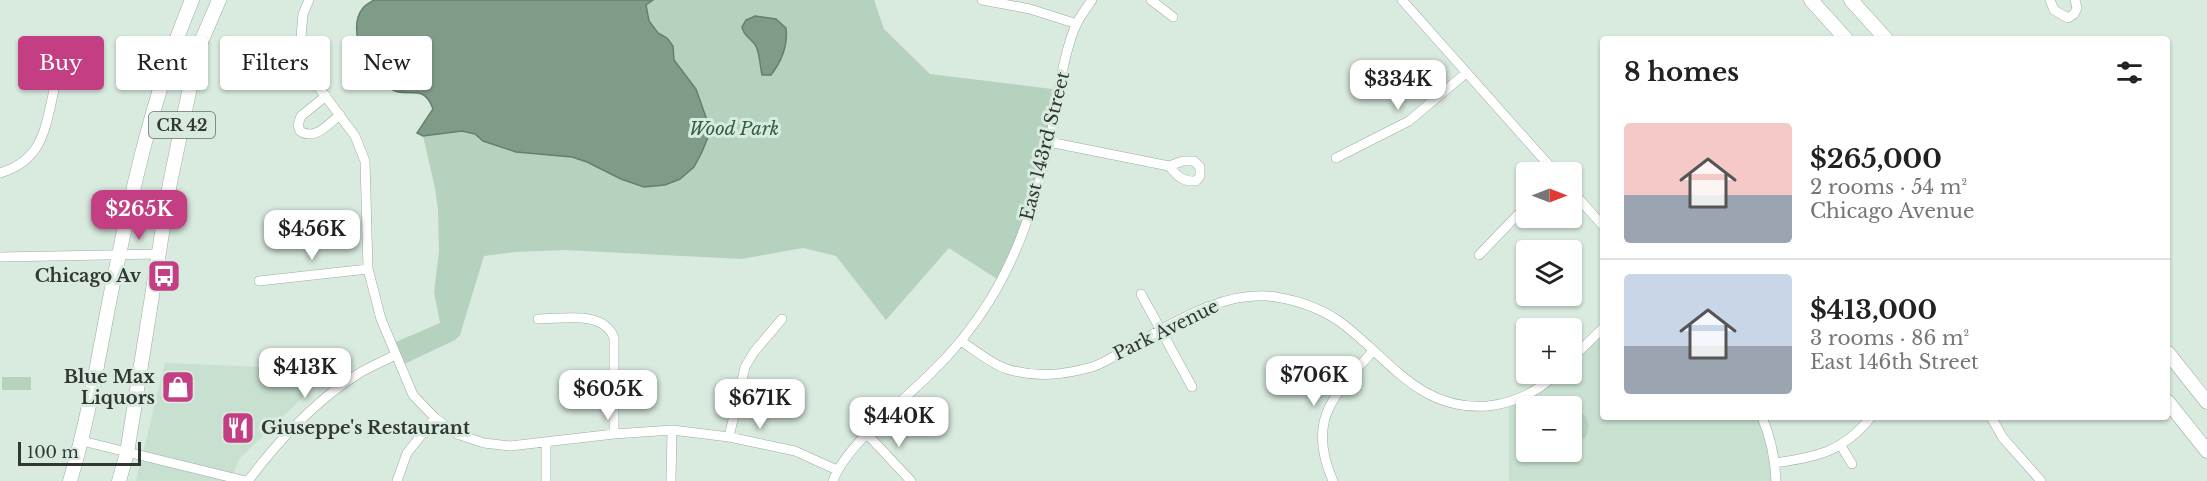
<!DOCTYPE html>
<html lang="en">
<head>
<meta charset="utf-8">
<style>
	body { margin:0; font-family:"Libre Baskerville",serif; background:#f2f2f2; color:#222; height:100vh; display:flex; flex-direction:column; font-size:22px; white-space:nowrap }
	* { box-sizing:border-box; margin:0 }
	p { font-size:20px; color:#767676 }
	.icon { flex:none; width:33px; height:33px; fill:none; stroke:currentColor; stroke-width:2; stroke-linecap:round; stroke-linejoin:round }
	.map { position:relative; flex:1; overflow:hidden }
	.sheet { position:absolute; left:1600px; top:36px; width:570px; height:384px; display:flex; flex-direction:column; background:#fff; border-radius:6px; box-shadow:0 2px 4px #0004 }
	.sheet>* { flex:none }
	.hud { position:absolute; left:18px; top:36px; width:570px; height:54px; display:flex; gap:12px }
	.needle { width:39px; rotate:90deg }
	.fabs { position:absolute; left:1516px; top:162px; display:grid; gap:12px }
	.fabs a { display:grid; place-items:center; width:66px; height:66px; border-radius:6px; background:#fff; box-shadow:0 2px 4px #0004; font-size:30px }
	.scale { position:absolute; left:18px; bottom:15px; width:123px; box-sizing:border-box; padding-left:6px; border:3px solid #313833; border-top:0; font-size:16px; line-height:21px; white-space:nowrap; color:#313833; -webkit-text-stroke:4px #d9eadf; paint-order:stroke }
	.price { position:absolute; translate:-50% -51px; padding:0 14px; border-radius:12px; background:#fff; color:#222; font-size:20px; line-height:39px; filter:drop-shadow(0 2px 3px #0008) }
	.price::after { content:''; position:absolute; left:50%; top:36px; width:18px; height:14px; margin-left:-9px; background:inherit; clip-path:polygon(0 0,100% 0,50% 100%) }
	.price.active { background:#c33e82; color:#fff }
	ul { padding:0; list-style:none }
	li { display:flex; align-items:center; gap:18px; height:150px; padding:0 24px }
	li+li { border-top:2px solid #e0e0e0 }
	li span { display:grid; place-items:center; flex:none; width:168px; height:120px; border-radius:6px; color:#555 }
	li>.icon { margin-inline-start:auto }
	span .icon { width:72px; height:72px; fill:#fffc; stroke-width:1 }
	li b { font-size:26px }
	h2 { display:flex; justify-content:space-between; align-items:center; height:72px; padding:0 24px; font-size:26px }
	.tag { padding:0 21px; border-radius:6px; background:#fff; box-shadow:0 2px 4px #0004; font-size:21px; line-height:54px }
	.tag.active { background:#c33e82; color:#fff }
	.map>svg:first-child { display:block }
	.built { fill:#c8e0cf; fill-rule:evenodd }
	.green { fill:#b5d2be }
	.water { fill:#7f9c89; stroke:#687e6f; stroke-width:1.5 }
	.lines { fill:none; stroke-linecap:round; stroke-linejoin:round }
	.minor-casing { stroke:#9caca1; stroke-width:10 }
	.highway-casing { stroke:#9caca1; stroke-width:15 }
	.minor { stroke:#fff; stroke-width:9 }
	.highway { stroke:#fff; stroke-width:14 }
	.labels { text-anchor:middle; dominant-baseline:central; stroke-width:6; stroke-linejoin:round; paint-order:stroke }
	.shield { fill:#d9eadf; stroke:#636d67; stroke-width:1.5 }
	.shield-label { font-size:16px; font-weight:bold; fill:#313833 }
	.park-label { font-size:18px; font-style:italic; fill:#2f6043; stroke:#d9eadf }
	.street-label { font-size:18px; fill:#313833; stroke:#d9eadf }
	.poi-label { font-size:18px; font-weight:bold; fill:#313833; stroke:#d9eadf; text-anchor:end }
</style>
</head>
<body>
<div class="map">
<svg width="2207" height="481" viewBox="0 0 2207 481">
	<rect width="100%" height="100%" fill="#d9eadf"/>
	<path class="built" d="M1603 327 1604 417H1762L1776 481H1509V402L1556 374H1572V358ZM1527 406H1572V452H1527Z
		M165 363 307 369 306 394 239 459 231 481H136Z"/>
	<path class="green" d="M374 0H874L884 29 930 74 1060 90 1037 197 1000 281 949 248 886 320 836 256 803 248 741 259 564 250 516 252 484 256 460 335 455 340 400 366 391 344 440 323 434 292 439 251 438 210 435 188 423 136 417 133 433 109C423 86 413 98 395 91 373 82 364 60 358 39 354 20 358 11 374 0Z
		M2 377H31V390H2Z
		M1572 409C1587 411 1593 424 1585 438L1572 444Z"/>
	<path class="water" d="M374 0H653L646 5 649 21 658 33 667 38 673 46 674 60 696 89 708 123V137L702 152 694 167 680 179 665 185 644 187 621 179 587 162 572 157 516 152 483 141 475 134 462 131 423 136 417 133 433 109C431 103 428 97 422 94 415 91 403 94 395 91 371 81 344 31 363 8 365 5 371 2 374 0Z
		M755 16 776 19 786 28C788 45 781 62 771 75H762C760 66 760 55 756 46 751 38 744 37 742 27L746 20Z"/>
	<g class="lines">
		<defs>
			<path id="minor" d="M309 0 303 14 301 38 305 61 314 81 355 136 365 161 368 269 381 319 413 395 435 418 457 434 484 443 510 446 614 434 672 430 729 437 795 451 837 470
				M982 0 1030 9 1077 24
				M1151 0 1173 17
				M1402 0 1555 172
				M2050 0 2054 10 2068 18 2074 14 2077 8 2075 0
				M326 96 301 116 298 125 300 131C315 141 328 124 340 115
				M1049 142 1169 166C1177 176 1183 182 1196 181L1200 176V167L1194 161H1183L1169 166
				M1336 158 1409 121 1466 73
				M0 173C43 160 45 129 54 90
				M1572 191 1604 227
				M1479 255 1527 205
				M0 257 159 254
				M259 281 368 269
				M1141 294 1192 387
				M538 319C563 319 604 310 614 338V434
				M961 341C975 350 991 364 1007 369 1036 378 1063 375 1092 367 1105 363 1117 354 1128 348 1172 324 1224 289 1276 297 1300 301 1323 309 1343 324 1391 361 1420 411 1488 406 1514 403 1537 392 1556 374
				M1572 358 1604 327
				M1762 417C1771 438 1775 458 1776 481
				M1991 417 2003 438 2041 481
				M867 434 911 481
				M729 437 745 367 754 352 782 319
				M82 441 246 481
				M546 442V481
				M1841 446 1852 464
				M1775 463C1817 457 1843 452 1871 417
				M248 481C278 441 315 401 358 374 369 367 382 362 395 355
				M397 481 407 453 435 418
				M671 481 672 430
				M833 481C845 446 903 401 930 374 953 352 974 326 990 300 1020 251 1037 198 1049 143 1057 108 1062 54 1077 23 1081 15 1087 7 1092 0
				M1333 481C1306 420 1334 395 1373 351"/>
			<path id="highway" d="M1811 0 1846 39
				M1851 0 1886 39
				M2168 353 2207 402
				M2168 402 2207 451
				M70 481C87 424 97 366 108 308 129 204 151 98 192 0
				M119 481 127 453 170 183 198 49 219 0"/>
		</defs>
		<use href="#minor" class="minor-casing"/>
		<use href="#highway" class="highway-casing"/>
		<use href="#minor" class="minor"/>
		<use href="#highway" class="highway"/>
	</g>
	<defs>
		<symbol id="bus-square" viewBox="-11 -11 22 22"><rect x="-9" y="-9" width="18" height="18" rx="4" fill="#c33e82" stroke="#d9eadf"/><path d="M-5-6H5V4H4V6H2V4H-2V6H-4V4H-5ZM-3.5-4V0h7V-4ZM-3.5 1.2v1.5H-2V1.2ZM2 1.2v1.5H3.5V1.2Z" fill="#fff"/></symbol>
		<symbol id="shop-square" viewBox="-11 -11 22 22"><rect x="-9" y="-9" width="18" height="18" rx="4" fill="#c33e82" stroke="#d9eadf"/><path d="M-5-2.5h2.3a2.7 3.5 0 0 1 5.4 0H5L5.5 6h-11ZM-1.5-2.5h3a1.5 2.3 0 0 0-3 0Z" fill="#fff"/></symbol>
		<symbol id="restaurant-square" viewBox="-11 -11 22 22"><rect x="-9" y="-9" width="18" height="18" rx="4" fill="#c33e82" stroke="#d9eadf"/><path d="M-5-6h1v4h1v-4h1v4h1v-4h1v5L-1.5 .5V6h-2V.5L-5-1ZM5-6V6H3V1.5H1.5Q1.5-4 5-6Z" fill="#fff"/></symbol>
	</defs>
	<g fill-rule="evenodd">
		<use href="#bus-square" x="145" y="257" width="38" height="38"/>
		<use href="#shop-square" x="159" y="368" width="38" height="38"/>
		<use href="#restaurant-square" x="219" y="409" width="38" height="38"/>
	</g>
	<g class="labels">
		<rect class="shield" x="149" y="112" width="66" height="26" rx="4.5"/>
		<g class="shield-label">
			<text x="182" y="125">CR 42</text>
		</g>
		<g class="park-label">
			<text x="734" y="129">Wood Park</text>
		</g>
		<g class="street-label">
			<text transform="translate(1045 146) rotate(-76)">East 143rd Street</text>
			<text transform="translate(1166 330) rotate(-26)">Park Avenue</text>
		</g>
		<g class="poi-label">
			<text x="141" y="276">Chicago Av</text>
			<text x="155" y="377">Blue Max<tspan x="155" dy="21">Liquors</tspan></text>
			<text x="261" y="428" text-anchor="start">Giuseppe's Restaurant</text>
		</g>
	</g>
</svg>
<div class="fabs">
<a><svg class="needle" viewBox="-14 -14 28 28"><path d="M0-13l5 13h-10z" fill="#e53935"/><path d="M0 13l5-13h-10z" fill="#767676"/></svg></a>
<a><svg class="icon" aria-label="layers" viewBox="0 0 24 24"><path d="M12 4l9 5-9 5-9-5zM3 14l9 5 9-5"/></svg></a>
<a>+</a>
<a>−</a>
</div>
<div class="scale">100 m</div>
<b class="price" style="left:1398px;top:111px">$334K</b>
<b class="price active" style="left:139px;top:241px">$265K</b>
<b class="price" style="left:312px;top:261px">$456K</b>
<b class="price" style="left:305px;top:399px">$413K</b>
<b class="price" style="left:1314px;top:407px">$706K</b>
<b class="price" style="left:608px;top:421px">$605K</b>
<b class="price" style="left:760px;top:430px">$671K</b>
<b class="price" style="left:899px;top:448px">$440K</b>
<div class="hud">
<a class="tag active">Buy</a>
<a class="tag">Rent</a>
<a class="tag">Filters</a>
<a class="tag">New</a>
</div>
<section class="sheet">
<h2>8 homes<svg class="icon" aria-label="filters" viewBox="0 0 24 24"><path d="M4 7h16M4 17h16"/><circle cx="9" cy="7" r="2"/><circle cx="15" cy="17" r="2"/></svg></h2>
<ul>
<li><span style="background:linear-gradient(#f6c9c9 60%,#9aa5b1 0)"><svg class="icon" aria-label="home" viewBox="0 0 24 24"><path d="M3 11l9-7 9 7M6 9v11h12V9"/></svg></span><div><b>$265,000</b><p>2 rooms · 54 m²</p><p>Chicago Avenue</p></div></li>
<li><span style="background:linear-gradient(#c9d6e8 60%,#9aa5b1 0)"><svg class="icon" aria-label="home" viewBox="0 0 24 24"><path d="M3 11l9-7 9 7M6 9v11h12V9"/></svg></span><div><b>$413,000</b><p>3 rooms · 86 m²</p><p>East 146th Street</p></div></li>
</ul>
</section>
</div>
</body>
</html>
